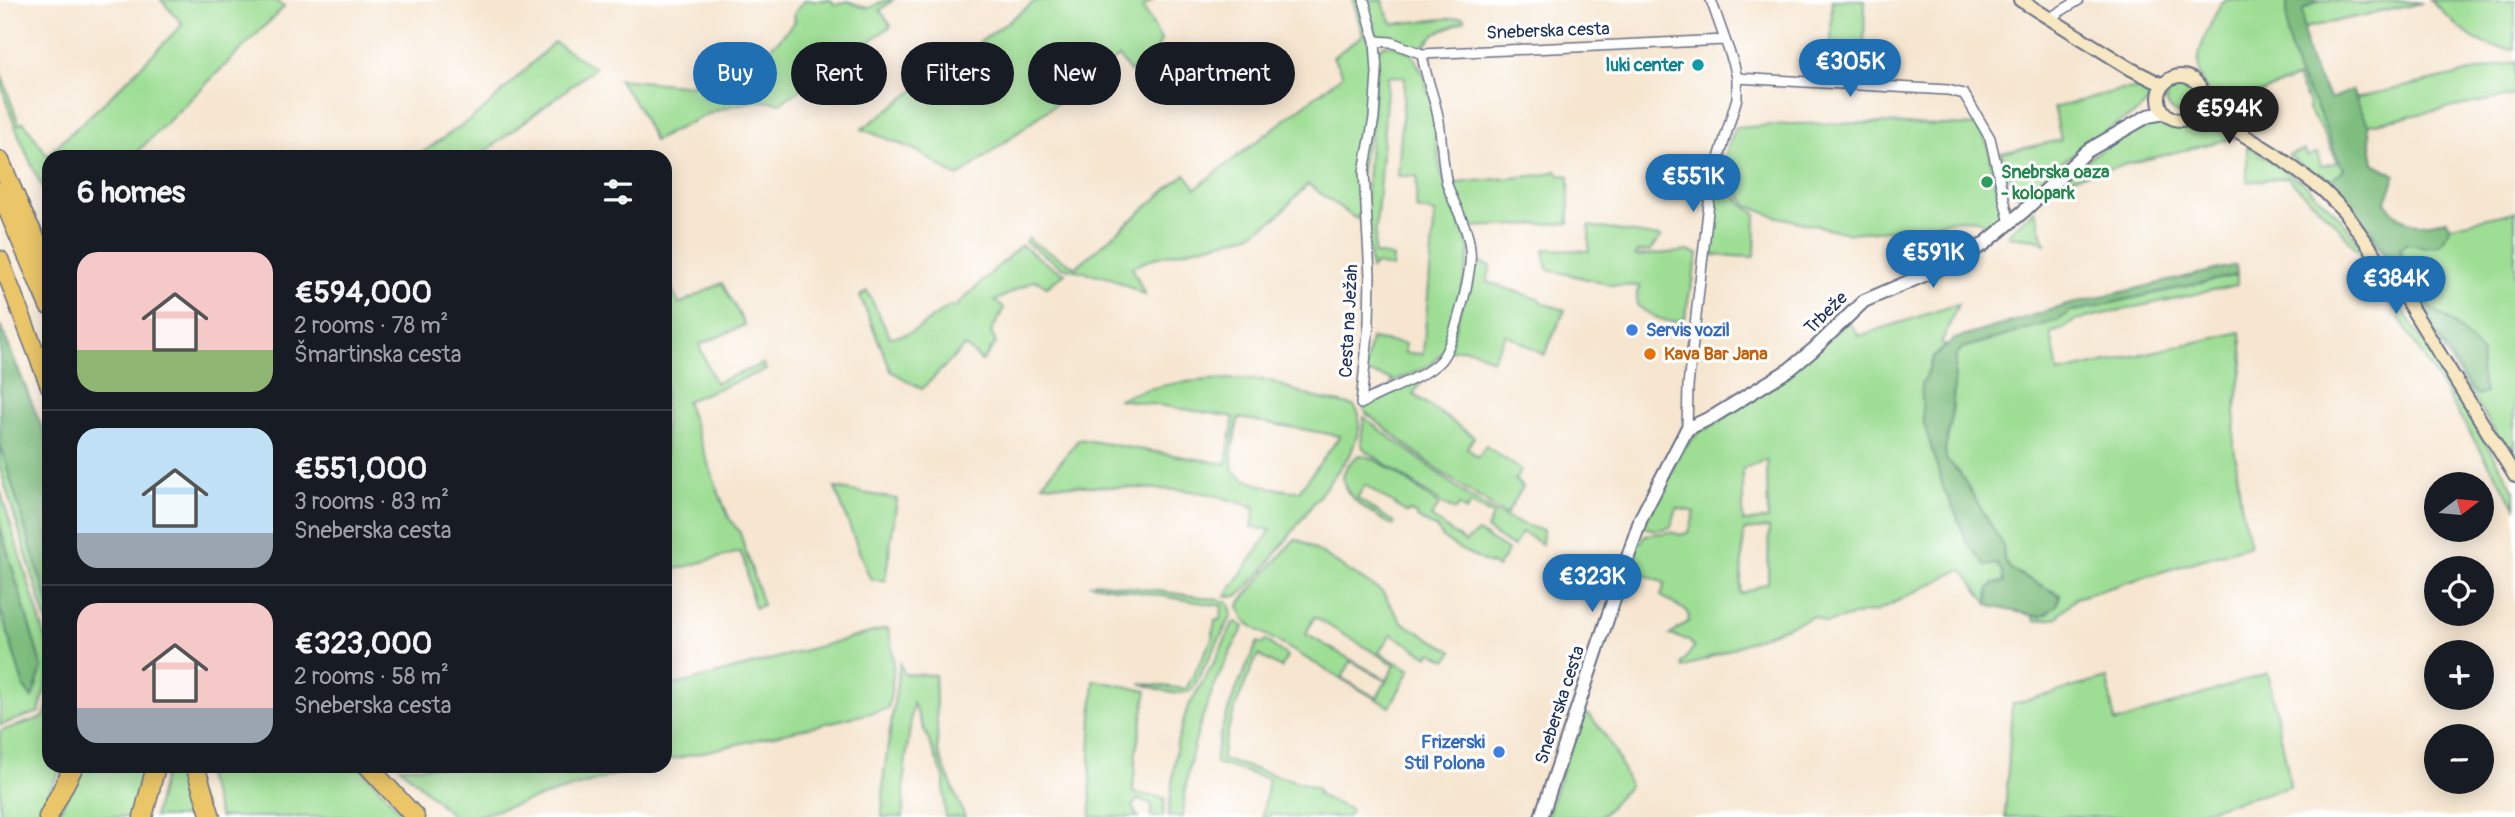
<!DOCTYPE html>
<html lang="en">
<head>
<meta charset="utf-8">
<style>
	body { margin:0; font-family:Pangolin,sans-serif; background:#242831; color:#f1f3f6; height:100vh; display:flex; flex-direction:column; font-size:26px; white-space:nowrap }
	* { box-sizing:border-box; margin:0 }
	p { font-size:23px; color:#9ea1a6 }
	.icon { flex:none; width:38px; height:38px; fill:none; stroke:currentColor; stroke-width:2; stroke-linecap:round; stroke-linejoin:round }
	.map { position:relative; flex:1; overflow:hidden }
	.details { position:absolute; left:42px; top:150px; width:630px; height:623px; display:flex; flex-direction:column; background:#171b24; border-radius:21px; box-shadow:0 4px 18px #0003 }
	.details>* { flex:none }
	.top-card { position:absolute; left:693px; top:42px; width:665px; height:63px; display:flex; gap:14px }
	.needle { width:46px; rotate:74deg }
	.fabs { position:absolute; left:2424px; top:472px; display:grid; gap:14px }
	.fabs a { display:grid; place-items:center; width:70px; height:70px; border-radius:50%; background:#171b24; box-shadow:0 4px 18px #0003; font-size:35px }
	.price { position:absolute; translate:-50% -60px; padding:0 16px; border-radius:24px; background:#1f6fb2; color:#fff; font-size:23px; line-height:46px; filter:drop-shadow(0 2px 4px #0008) }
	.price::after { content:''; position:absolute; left:50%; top:42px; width:21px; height:16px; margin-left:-10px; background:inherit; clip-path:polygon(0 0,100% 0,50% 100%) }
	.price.on { background:#222; color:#fff }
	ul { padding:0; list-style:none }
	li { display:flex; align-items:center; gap:21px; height:175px; padding:0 35px }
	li+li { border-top:2px solid #363941 }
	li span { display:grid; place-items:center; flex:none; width:196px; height:140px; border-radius:21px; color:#555 }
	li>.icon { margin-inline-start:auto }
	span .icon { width:84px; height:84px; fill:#fffc; stroke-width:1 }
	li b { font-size:30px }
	h2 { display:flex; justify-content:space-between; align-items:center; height:84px; padding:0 35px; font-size:30px }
	.tag { padding:0 24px; border-radius:32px; background:#171b24; box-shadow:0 4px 18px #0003; font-size:24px; line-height:63px }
	.tag.on { background:#1f6fb2; color:#fff }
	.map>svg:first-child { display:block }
	.green { fill:#9ede94; stroke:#5c8679; stroke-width:2; fill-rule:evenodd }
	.forest { fill:#7ebd7e; stroke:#4c766e; stroke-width:2 }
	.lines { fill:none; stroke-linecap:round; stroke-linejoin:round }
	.minor-casing { stroke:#686f86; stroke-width:12 }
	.tertiary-casing { stroke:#686f86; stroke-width:16 }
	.secondary-casing { stroke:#686f86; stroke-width:16 }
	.trunk-casing { stroke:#686f86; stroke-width:19 }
	.motorway-casing { stroke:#686f86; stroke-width:21 }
	.minor { stroke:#fff; stroke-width:9 }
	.tertiary { stroke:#fff; stroke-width:12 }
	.secondary { stroke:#f7e8c3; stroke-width:12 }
	.trunk { stroke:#eac669; stroke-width:16 }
	.motorway { stroke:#eac669; stroke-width:18 }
	.culture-dot { fill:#0f9aa8; stroke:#fff; stroke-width:2.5 }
	.leisure-dot { fill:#2e9e5b; stroke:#fff; stroke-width:2.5 }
	.shop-dot { fill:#3f7fe0; stroke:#fff; stroke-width:2.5 }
	.food-dot { fill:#e8710a; stroke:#fff; stroke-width:2.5 }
	.labels { text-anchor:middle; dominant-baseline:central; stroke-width:6; stroke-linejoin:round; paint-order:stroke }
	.street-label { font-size:18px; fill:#1b2f5e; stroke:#fff }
	.culture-label { font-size:18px; font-weight:bold; fill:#0d838f; stroke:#fff; text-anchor:end }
	.leisure-label { font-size:18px; font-weight:bold; fill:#27864d; stroke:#fff; text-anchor:start }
	.shop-label { font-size:18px; font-weight:bold; fill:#366cbe; stroke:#fff; text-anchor:start }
	.food-label { font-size:18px; font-weight:bold; fill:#c56008; stroke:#fff; text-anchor:start }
</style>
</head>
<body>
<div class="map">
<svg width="2515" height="817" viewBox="0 0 2515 817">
	<rect width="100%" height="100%" fill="#fff"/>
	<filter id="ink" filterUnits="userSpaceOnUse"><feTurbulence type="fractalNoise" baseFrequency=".0143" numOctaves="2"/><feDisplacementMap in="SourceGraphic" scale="14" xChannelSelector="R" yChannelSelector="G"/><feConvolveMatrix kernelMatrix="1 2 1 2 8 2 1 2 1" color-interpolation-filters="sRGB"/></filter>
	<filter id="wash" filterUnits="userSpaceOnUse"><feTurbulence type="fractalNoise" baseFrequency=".00686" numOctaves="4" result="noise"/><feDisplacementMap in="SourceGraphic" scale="28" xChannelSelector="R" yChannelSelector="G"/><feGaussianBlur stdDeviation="1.57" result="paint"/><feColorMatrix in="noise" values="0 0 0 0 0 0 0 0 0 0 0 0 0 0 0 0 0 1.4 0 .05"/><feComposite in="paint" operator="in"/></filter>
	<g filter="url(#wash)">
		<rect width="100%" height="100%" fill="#f6e6d0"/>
		<path class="green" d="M161 0H275L284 7 132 157 49 158V201C35 174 0 98 0 71L19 124 24 122 47 155 107 100 183 24Z
			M804 0H831L835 5 848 1C882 17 867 0 893 0L880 10 891 26 813 82 780 103C737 94 691 122 654 141L638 107 618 79 692 86V82L770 47 778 41 795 21 794 14Z
			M1037 0H1153L1143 8 1161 40C1157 55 1141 63 1130 72L1119 57 958 177 915 150 862 129Z
			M1353 0H1360L1373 60 1371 117 1360 174 1361 220 1353 217 1308 184 1277 217 1250 235 1154 258 1132 267 1145 295 1111 278 1062 267 1025 242 1029 238 1032 242 1076 267 1185 174 1196 188 1343 75 1333 57 1363 35Z
			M1365 0H1383L1384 8 1393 24 1463 17 1465 20 1434 34 1423 47 1415 48 1377 36Z
			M1832 0H1865L1864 47 1831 45Z
			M2225 0H2338L2354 4 2403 1 2422 3 2295 30 2320 102 2341 101 2515 62V95L2350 128 2391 214 2410 235 2515 212V464C2488 420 2459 376 2432 332 2389 263 2357 203 2288 155L2305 150 2307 156 2317 153 2321 166 2338 162 2320 127 2308 110 2309 104 2297 78 2220 108C2184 69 2200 47 2220 5Z
			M2429 0H2515V49C2472 49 2459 25 2429 0Z
			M554 42 595 68 478 157H416L482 111Z
			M1384 45 1395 46 1412 53 1421 70 1430 97 1441 172 1470 251 1454 327 1443 352 1429 366 1391 383 1392 379 1364 372 1371 339 1405 344V353L1423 354 1435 213 1416 209 1417 176H1398L1405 77 1388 76 1374 254 1393 257 1392 268 1376 264 1371 269 1365 210 1377 50Z
			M2166 99a15 15 0 1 1 30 0a15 15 0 1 1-30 0Z
			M2140 89 2149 97 2147 104 2136 113 2092 139 2063 162 2033 194 2022 197 2016 195 2001 153 2061 140 2054 108 2119 90Z
			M1872 123 1978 126 1988 145 2001 209 1999 210 2001 219 1997 225 1988 226 1978 220 1957 219 1918 228 1848 233 1774 216 1748 206 1721 167 1735 128 1789 124Z
			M2161 124 2203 126 2231 134 2234 138 2062 180C2092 154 2121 133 2161 124Z
			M2247 145 2306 185 2338 215 2380 272 2515 491V506L2360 254 2337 225 2287 177 2247 182Z
			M1720 170C1730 188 1738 204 1756 214L1755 257 1710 255 1707 253 1713 200Z
			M1556 171 1560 175 1569 176V223L1468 227 1451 188 1455 184 1464 182 1543 175Z
			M2035 210 2045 244 2036 239 2008 236V233Z
			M1589 226 1661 237 1650 251 1637 252 1636 256 1688 251 1698 254C1694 277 1688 295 1685 318 1669 327 1649 315 1637 305V292L1640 286 1611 285 1547 269 1544 249 1589 251Z
			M1021 245 1050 266 1065 273 1047 287 1035 280 995 301 1004 308 991 332 996 343 982 361 965 346 922 389 891 371 860 296 867 291 890 337C923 333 925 320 950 306L955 307Z
			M1481 263 1491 266 1487 282 1541 300V303L1565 310 1544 355 1506 334 1492 360C1477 350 1466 346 1449 351L1471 268Z
			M665 274 679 304 722 283 745 325 699 345 715 383 763 364 766 370 686 401 718 491 729 518 740 533 763 605 754 608 744 560 740 552 665 572Z
			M2237 275V285L2076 320 2063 329 2051 333 2058 373 2241 332 2243 363 2235 412 2234 445 2241 504 2250 545 2076 598 2060 613 2058 618 2035 621 2033 617 2048 614 2060 595 2012 570 2004 560 2003 545 1959 472 1946 459 1945 450 1952 416 1956 355 1962 348 2006 336 2070 311H2076Z
			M1958 304 1941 344 1946 345 1933 358 1925 379 1935 461 1966 541 1997 564 2004 573V582L1989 589 1988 604 1964 572 1960 570 1875 612 1864 613 1826 623 1814 616 1683 668 1682 663 1694 647 1688 640 1670 635 1689 621 1688 612 1661 596 1665 583 1629 569 1638 542H1641L1645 535 1671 532 1681 535 1689 532 1695 512 1677 508 1671 527 1656 530 1643 527 1680 453 1702 429 1705 427 1707 429 1734 412V410L1849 322 1859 336ZM1767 460 1768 519 1743 522V469ZM1769 528 1768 583 1740 594 1744 530Z
			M1421 378 1424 379 1413 394 1474 437 1467 448 1478 457 1486 446 1521 470 1515 480 1523 487 1506 515 1442 473 1366 413 1364 409 1369 400Z
			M1235 379 1268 380 1312 397 1354 406 1359 414V429L1351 453 1263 571 1245 590 1237 596H1226L1271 530 1252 527 1255 507 1210 494 1183 490 1042 484 1079 439 1226 464 1234 417 1119 399C1156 383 1196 380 1235 379ZM1240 418 1340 436 1299 491C1286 492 1238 482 1233 469 1229 459 1236 431 1238 420Z
			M1364 417C1376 428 1390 437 1404 447 1449 480 1486 518 1543 530L1542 544 1522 532 1513 547 1487 530 1493 515 1470 504 1466 511 1459 505 1455 510 1446 506 1364 449 1361 443Z
			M0 444 49 608V629L0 468Z
			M1359 455C1379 456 1421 492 1439 505L1431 517 1465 542 1478 532 1508 551 1497 568 1491 563 1489 564 1459 549 1445 540 1436 528 1417 518 1416 515 1409 511 1407 513 1365 485 1357 498 1395 523 1393 526C1369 511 1317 485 1359 455Z
			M835 488 897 499 885 581 871 579 867 572Z
			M0 490 49 650V675L39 712 0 725V607L24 687 31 697 42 668 0 526Z
			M1295 539 1303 542 1382 592 1401 621 1408 626 1453 651 1447 660 1431 652 1428 656 1391 634 1379 653 1410 670 1390 707 1256 629 1244 620 1239 607 1241 601ZM1314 617 1395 665 1387 680 1306 634ZM1351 661 1386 681 1377 698 1342 678Z
			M1096 582 1214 599 1229 603 1232 615 1192 690C1178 698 1155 688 1140 683L1186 689 1212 639 1215 620H1221L1222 606 1091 584Z
			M1237 622 1244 627C1210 686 1186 748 1183 817H1168L1177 743 1187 709 1216 659 1233 623Z
			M888 628C896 659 894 678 888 709L665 761V688Z
			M1265 640 1287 656 1281 668 1258 655C1242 689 1228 722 1221 759L1308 785 1319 790 1318 795 1351 810 1348 817H1290L1270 814 1269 817H1262L1269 779 1216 763C1214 734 1245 669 1258 642L1263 644Z
			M900 662 904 674 935 675 938 752 965 817H945L944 777 913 703 905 767 903 817H882L884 773Z
			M2268 673 2287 766 2290 787 2179 817H2005L2012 704 2107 678 2115 723Z
			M1094 680 1147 691 1136 752 1133 793 1165 798 1163 817H1151L1152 804 1138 799 1132 806 1136 815 1140 817H1091L1090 753Z
			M49 700V766L62 767 35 817H0V731L44 717Z
			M1580 715H1589C1607 735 1621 760 1629 786L1601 817H1547Z
			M82 767H147L135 817H56Z
			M166 767H183L200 817H154Z
			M203 767H360L406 817H220Z
			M400 767H642L474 817H454Z"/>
		<path class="forest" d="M2287 0H2320L2303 10C2302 47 2310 69 2331 99L2352 90 2368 124 2374 163 2396 175 2385 203C2410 229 2413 226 2447 220L2449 228C2441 255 2428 246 2405 244L2400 250 2414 280 2431 308 2453 323 2482 353 2480 372 2485 393 2477 395 2471 389 2370 229 2330 181 2344 169 2337 157 2318 110 2297 72 2287 36Z
			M2236 265 2237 275 2076 311H2070L2059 320 1962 348 1956 355 1952 416 1945 450 1946 459 1959 472 2003 545 2004 560 2011 570 2060 595 2057 605 2041 617 1994 607 1988 604 1989 589 1995 583 2004 582 2003 573 1997 564 1986 566 1966 541 1960 521 1944 490 1923 420 1921 383 1925 379 1933 358 1955 339 2067 305Z
			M0 325 49 445V608L0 444Z
			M0 526 42 668 32 698 24 687 0 607Z"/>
	</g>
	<g filter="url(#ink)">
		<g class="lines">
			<defs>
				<path id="minor" d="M1364 0 1375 41 1377 73 1374 118 1364 172 1370 275 1369 323 1361 404C1385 388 1419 382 1440 361 1454 345 1473 271 1470 249 1468 226 1454 206 1447 184 1442 163 1442 142 1439 121 1435 98 1425 76 1422 54
					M2048 19 2079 0
					M1375 41 1391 42 1422 54 1725 40
					M1737 78 1948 90 1964 94 1990 138 2010 224
					M1687 429 1688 386 1711 185 1737 98V78L1734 65 1711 0"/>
				<path id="tertiary" d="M1541 817 1641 518 1687 429 1714 416 1790 369 1813 350 1864 301 1943 267 1983 245 2025 210 2087 151 2148 116 2164 113"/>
				<path id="secondary" d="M2020 0 2131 69 2163 85
					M2159 98a22 22 0 1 1 44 0a22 22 0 1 1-44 0Z
					M2200 108 2276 155 2323 190 2344 211 2399 288 2515 476"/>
				<path id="trunk" d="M0 259 49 386"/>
				<path id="motorway" d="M0 161 22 212 49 265
					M0 192 49 306
					M195 766 211 817
					M368 766 415 817
					M48 817 74 766
					M143 817 156 766"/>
			</defs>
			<use href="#minor" class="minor-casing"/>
			<use href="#tertiary" class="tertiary-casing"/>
			<use href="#secondary" class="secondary-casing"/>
			<use href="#trunk" class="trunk-casing"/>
			<use href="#motorway" class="motorway-casing"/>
			<use href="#minor" class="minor"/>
			<use href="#tertiary" class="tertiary"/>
			<use href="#secondary" class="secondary"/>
			<use href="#trunk" class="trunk"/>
			<use href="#motorway" class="motorway"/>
		</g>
	</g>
	<circle class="culture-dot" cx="1698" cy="65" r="7"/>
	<circle class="leisure-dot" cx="1987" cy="182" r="7"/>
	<g class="shop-dot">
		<circle cx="1632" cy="330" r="7"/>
		<circle cx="1499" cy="752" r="7"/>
	</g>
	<circle class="food-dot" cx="1650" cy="354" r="7"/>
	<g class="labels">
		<g class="street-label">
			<text transform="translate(1548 31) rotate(-2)">Sneberska cesta</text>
			<text transform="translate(1826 313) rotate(-44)">Trbeže</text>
			<text transform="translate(1349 321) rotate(-87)">Cesta na Ježah</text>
			<text transform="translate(1560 705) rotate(-72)">Sneberska cesta</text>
		</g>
		<g class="culture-label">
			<text x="1684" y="65">luki center</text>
		</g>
		<g class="leisure-label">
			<text x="2001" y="172">Snebrska oaza<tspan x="2001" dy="21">- kolopark</tspan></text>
		</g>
		<g class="shop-label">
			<text x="1646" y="330">Servis vozil</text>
			<text x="1485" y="742" text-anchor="end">Frizerski<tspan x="1485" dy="21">Stil Polona</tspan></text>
		</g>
		<g class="food-label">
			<text x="1664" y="354">Kava Bar Jana</text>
		</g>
	</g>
</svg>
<div class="fabs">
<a><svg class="needle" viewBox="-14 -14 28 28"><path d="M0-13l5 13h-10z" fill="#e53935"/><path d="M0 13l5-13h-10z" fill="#9ea1a6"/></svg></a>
<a><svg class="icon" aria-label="locate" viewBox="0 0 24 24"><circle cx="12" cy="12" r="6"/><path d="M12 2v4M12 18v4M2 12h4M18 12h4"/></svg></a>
<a>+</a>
<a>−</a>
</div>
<b class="price" style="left:1850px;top:99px">€305K</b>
<b class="price on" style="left:2229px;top:146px">€594K</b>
<b class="price" style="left:1693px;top:214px">€551K</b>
<b class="price" style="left:1933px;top:290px">€591K</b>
<b class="price" style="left:2396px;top:316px">€384K</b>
<b class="price" style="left:1592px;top:614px">€323K</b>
<div class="top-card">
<a class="tag on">Buy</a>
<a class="tag">Rent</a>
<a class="tag">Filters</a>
<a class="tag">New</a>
<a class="tag">Apartment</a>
</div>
<section class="details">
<h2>6 homes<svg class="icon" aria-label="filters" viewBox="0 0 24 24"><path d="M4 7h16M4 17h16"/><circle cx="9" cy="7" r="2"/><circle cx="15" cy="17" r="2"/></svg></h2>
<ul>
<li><span style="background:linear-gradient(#f6c9c9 70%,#8fb573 0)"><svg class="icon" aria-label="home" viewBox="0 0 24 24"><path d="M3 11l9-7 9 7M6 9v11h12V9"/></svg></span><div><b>€594,000</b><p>2 rooms · 78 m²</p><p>Šmartinska cesta</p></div></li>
<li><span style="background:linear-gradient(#bfe0f5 75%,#9aa5b1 0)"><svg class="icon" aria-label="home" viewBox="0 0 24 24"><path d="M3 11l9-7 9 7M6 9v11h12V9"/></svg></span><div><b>€551,000</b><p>3 rooms · 83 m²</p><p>Sneberska cesta</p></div></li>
<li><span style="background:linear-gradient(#f6c9c9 75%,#9aa5b1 0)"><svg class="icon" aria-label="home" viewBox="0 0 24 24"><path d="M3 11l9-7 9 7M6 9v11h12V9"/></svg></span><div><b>€323,000</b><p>2 rooms · 58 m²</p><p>Sneberska cesta</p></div></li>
</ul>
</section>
</div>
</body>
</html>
